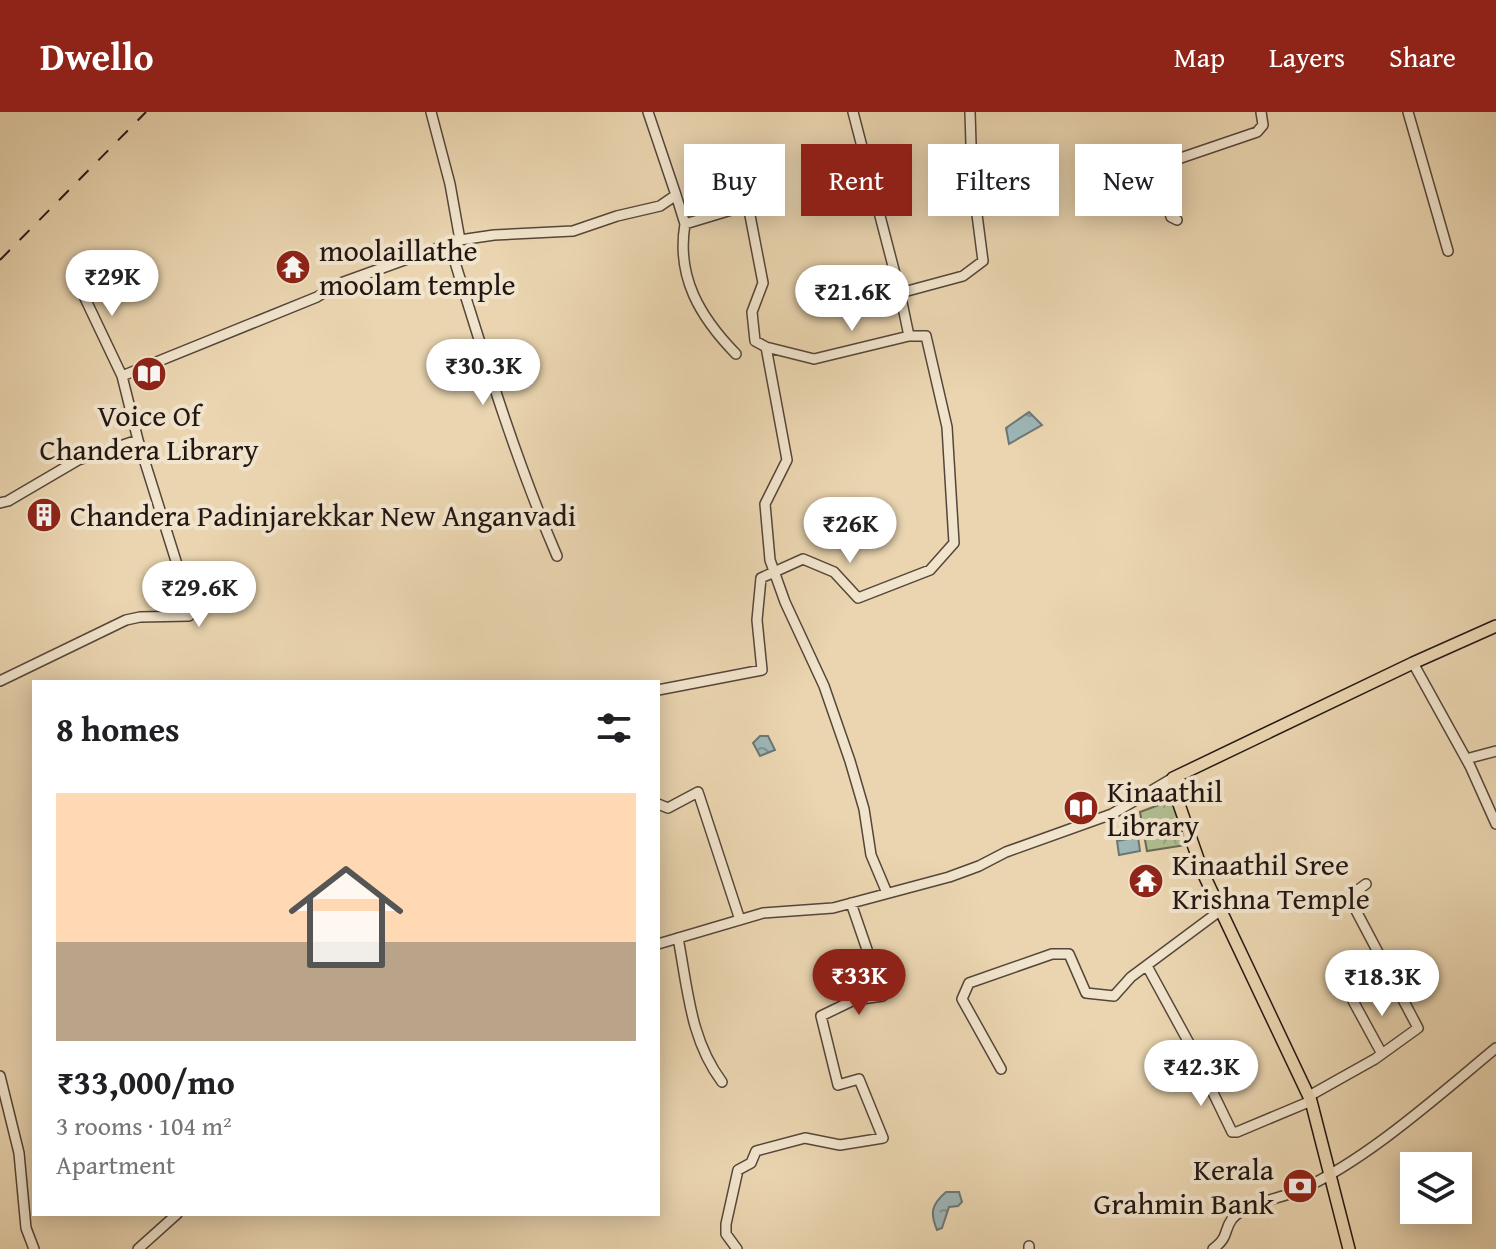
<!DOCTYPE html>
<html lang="en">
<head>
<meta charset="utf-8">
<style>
	body { margin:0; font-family:"Gentium Book Plus",serif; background:#f6f6f6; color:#202124; height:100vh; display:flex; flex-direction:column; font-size:30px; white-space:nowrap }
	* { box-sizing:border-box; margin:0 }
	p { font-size:26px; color:#757577 }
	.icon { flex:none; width:44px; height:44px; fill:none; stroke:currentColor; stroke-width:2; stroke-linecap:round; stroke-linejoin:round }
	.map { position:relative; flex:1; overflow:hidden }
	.panel { position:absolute; left:32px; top:568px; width:628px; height:536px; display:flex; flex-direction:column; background:#fff; border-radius:0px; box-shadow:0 4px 20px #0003 }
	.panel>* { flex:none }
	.banner { position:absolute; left:684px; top:32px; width:692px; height:72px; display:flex; gap:16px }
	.buttons { position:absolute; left:1400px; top:1040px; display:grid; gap:16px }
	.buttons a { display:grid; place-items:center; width:72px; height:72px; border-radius:0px; background:#fff; box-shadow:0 4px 20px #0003; font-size:40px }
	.price { position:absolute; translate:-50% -68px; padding:0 18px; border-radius:28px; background:#fff; color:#222; font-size:26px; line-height:52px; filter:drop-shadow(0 2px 4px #0008) }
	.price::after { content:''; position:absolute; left:50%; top:48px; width:24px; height:18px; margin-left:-12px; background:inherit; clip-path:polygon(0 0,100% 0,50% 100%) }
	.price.current { background:#8f2418; color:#fff }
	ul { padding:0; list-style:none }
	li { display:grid; align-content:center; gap:16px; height:424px; padding:0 24px }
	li+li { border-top:2px solid #e0e0e0 }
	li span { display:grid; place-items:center; height:248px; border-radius:0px; color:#555 }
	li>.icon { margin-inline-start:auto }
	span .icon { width:144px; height:144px; fill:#fffc; stroke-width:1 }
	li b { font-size:34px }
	h2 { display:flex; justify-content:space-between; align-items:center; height:96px; padding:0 24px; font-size:34px }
	.pill { padding:0 28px; border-radius:0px; background:#fff; box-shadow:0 4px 20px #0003; font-size:28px; line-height:72px }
	.pill.current { background:#8f2418; color:#fff }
	header { display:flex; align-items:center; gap:48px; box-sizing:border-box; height:112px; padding:0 40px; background:#8f2418; color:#fff }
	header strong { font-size:38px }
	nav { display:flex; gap:44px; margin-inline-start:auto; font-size:28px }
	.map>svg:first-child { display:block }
	.forest { fill:url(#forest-crowns); stroke:#6a6a52; stroke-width:2 }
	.water { fill:url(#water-ripples); stroke:#6c7675; stroke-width:2 }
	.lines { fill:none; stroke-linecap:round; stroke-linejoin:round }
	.minor-casing { stroke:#55463a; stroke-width:12 }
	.major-casing { stroke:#231713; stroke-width:14 }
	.minor { stroke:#f1e4cc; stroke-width:9 }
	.major { stroke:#ead5b0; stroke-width:11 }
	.rail { stroke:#231713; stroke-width:2; stroke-dasharray:14 14; stroke-linecap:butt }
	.labels { text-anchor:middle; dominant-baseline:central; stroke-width:8; stroke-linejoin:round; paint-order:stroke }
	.poi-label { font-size:30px; fill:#231713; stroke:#f1e4cc; text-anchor:start }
</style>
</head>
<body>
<header>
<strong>Dwello</strong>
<nav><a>Map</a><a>Layers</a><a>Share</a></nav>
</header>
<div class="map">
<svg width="1496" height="1137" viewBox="0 0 1496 1137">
	<defs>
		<pattern id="forest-crowns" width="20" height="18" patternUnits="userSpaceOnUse" patternTransform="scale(2)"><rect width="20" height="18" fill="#b0be90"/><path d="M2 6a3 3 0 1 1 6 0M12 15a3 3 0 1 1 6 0" fill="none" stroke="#97a37b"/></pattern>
		<pattern id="water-ripples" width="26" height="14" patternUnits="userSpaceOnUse" patternTransform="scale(2)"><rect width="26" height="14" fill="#9cb6b6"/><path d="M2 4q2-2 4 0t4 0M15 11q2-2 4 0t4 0" fill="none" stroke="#7f9393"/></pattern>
	</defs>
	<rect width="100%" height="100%" fill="#ead5b0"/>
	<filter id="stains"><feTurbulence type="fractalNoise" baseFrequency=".0025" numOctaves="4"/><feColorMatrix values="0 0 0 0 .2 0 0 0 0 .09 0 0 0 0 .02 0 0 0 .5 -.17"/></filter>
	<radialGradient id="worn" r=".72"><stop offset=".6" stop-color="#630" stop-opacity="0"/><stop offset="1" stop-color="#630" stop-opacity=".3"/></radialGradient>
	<path class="forest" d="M1172 688 1186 733 1147 739 1140 700Z"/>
	<path class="water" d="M1029 300 1042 313 1009 332 1006 316Z
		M760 624H768L775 638 760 644 753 631Z
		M1138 725 1140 739 1119 743 1117 729Z
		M946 1080H959L962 1090 958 1094 949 1095 942 1116 937 1118C930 1101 931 1093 946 1080Z"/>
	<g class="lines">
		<defs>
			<path id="minor" d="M431 0 450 72 460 128
				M853 0 900 181
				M1408 0 1448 139
				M676 83 685 112 748 93 763 171 752 200 755 229 766 235 814 247 909 224 900 181 963 164 983 149 972 64 970 0
				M1177 108 1171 105 1167 88 1166 51 1257 20 1263 13 1261 0
				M685 112C676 165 700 205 736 242
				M449 131C482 237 513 342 557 444
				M73 161 122 264
				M766 235 787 348 765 392 770 448 785 490 824 574 850 649 864 697 871 743 887 781
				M0 391 8 389 78 348 138 328 122 264 317 185 338 172 460 128 494 123 573 119 617 104 660 94 676 83 648 0
				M1413 551 1470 654 1496 712
				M0 569 126 508 140 505 189 504 192 500 138 328
				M658 578 762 558 757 508 761 466 803 447 834 460 858 486 930 458 954 431 947 315 926 224H909
				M1466 647 1496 639
				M658 692 668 696 698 680 740 808
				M678 826C688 878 690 927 722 970
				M658 832 763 801 833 796 949 765 979 754 1006 740 1112 702 1173 666
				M1147 854 1189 931 1232 1020H1237L1311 989
				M1352 887 1382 942
				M1001 957 962 887 969 871 1052 842H1069L1086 881 1114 884 1131 865 1221 798
				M0 964 19 1041 26 1116 34 1137
				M1309 984 1375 947 1418 916 1352 791 1351 783 1366 772
				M1029 1134V1137
				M138 1137 177 1102
				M737 1137 726 1122V1112L738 1058 751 1051 756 1039 805 1026 840 1033 883 1026 859 967 838 973 821 904 854 888 883 884 851 791
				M1213 1137C1230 1124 1223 1119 1232 1107 1245 1091 1283 1086 1300 1078 1367 1048 1439 983 1496 936"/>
			<path id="major" d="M1349 1137 1311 989 1203 761 1174 678 1173 666 1413 551 1496 514"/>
		</defs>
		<use href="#minor" class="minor-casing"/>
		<use href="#major" class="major-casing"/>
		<use href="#minor" class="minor"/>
		<use href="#major" class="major"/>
		<path class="rail" d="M0 148 146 0"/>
	</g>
	<defs>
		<symbol id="temple-disc" viewBox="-11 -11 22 22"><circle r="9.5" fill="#8f2418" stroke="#f1e4cc"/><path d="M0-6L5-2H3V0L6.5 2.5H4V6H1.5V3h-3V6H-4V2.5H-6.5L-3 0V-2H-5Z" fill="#fff"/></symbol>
		<symbol id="library-disc" viewBox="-11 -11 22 22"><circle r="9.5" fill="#8f2418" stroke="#f1e4cc"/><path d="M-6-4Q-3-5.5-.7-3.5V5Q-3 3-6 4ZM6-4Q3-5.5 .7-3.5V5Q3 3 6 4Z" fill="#fff"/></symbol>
		<symbol id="building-disc" viewBox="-11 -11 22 22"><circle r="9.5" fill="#8f2418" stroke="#f1e4cc"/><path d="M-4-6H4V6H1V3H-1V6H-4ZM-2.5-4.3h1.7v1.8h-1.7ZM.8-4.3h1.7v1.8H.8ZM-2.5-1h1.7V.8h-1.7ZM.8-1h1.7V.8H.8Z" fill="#fff"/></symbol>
		<symbol id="bank-disc" viewBox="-11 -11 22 22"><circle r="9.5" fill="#8f2418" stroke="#f1e4cc"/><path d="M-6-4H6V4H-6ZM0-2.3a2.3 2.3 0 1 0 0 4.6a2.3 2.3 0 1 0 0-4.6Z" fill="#fff"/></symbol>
	</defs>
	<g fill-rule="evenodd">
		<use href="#temple-disc" x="273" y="135" width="40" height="40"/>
		<use href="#library-disc" x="129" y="242" width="40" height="40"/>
		<use href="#building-disc" x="24" y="383" width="40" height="40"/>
		<use href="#library-disc" x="1061" y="676" width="40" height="40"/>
		<use href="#temple-disc" x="1126" y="749" width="40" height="40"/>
		<use href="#bank-disc" x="1280" y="1054" width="40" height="40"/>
	</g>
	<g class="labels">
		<g class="poi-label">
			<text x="319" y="138">moolaillathe<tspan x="319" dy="34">moolam temple</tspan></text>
			<text x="149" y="303" text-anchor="middle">Voice Of<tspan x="149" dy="34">Chandera Library</tspan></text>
			<text x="70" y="403">Chandera Padinjarekkar New Anganvadi</text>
			<text x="1107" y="679">Kinaathil<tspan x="1107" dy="34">Library</tspan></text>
			<text x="1172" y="752">Kinaathil Sree<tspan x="1172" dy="34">Krishna Temple</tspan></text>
			<text x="1274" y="1057" text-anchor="end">Kerala<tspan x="1274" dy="34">Grahmin Bank</tspan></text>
		</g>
	</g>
	<rect width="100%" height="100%" filter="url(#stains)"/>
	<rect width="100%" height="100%" fill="url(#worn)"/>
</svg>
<div class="buttons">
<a><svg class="icon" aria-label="layers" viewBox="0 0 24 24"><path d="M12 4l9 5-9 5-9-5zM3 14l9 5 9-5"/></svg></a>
</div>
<b class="price" style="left:112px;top:206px">₹29K</b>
<b class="price" style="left:852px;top:221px">₹21.6K</b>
<b class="price" style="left:483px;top:295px">₹30.3K</b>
<b class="price" style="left:850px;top:453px">₹26K</b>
<b class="price" style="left:199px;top:517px">₹29.6K</b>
<b class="price current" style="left:859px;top:905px">₹33K</b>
<b class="price" style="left:1382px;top:906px">₹18.3K</b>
<b class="price" style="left:1201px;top:996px">₹42.3K</b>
<div class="banner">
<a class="pill">Buy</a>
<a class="pill current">Rent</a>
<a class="pill">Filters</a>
<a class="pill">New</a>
</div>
<section class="panel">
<h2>8 homes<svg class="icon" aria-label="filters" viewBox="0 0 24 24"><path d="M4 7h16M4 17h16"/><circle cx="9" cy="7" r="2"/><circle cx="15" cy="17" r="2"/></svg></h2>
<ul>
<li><span style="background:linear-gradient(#ffd9b3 60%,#b9a48a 0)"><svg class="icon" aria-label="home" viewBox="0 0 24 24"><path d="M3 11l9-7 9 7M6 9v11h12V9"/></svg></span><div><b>₹33,000/mo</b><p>3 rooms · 104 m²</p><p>Apartment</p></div></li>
</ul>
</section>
</div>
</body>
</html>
